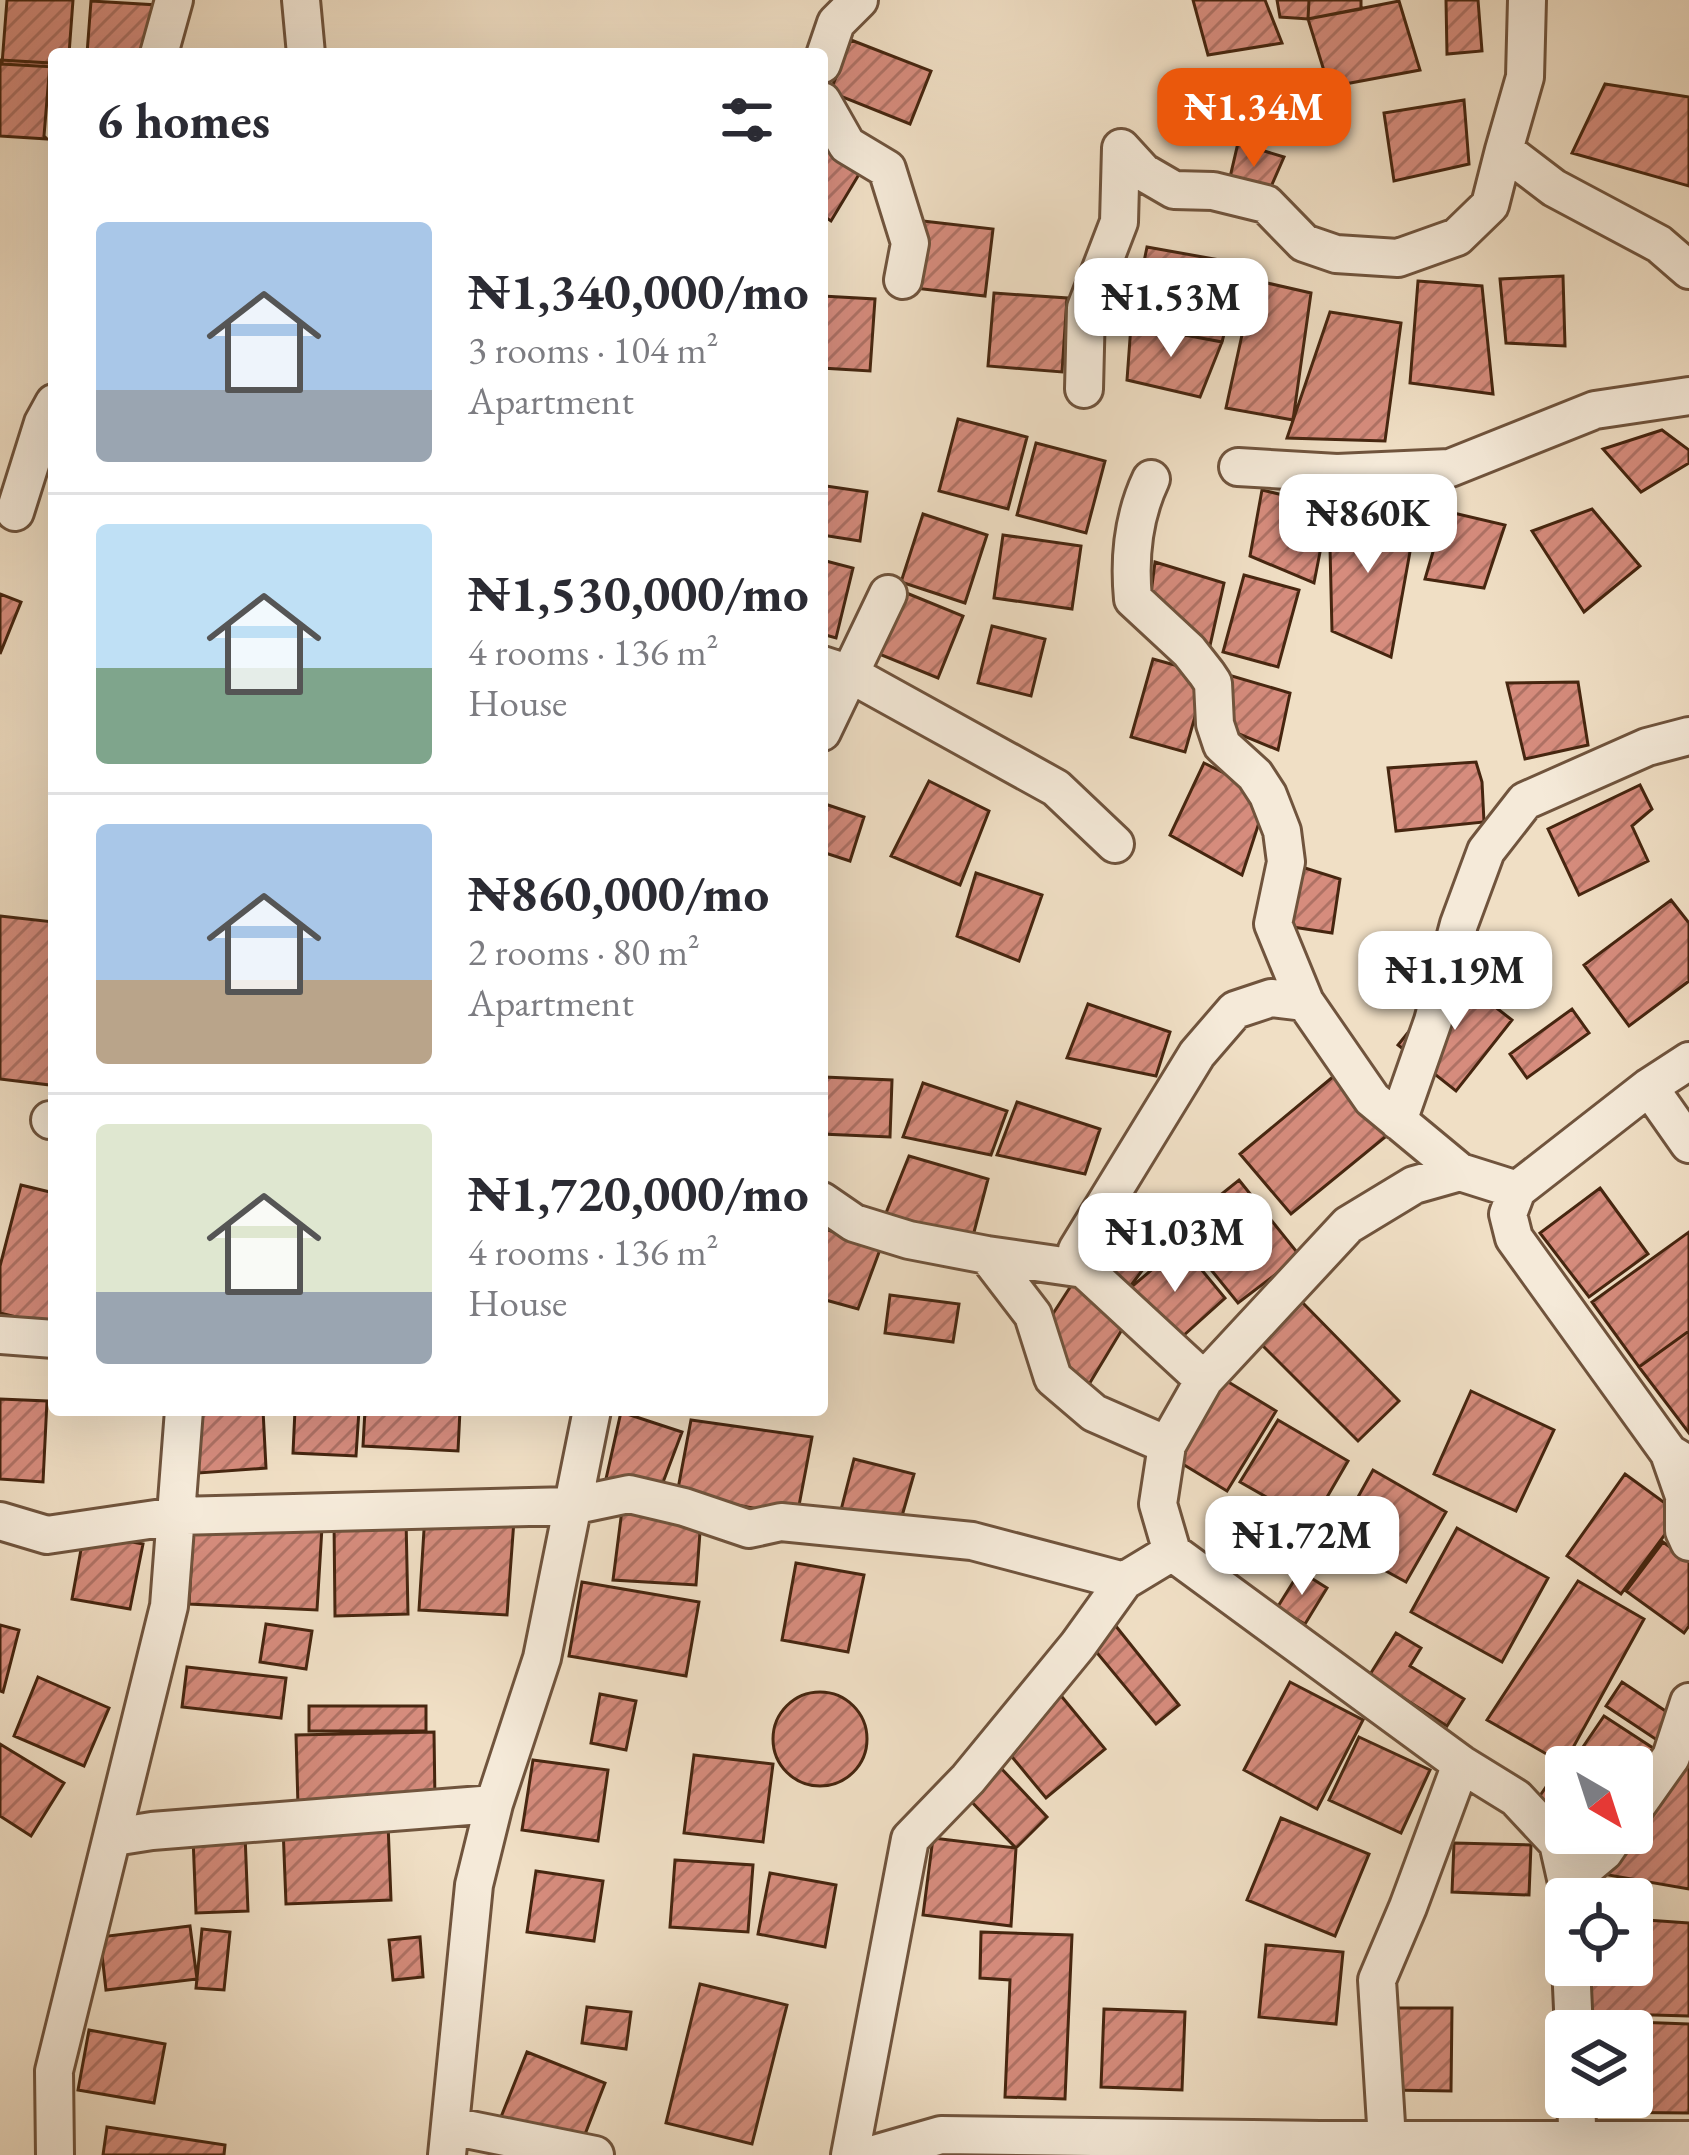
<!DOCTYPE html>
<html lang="en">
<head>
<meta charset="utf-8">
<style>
	body { margin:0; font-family:"EB Garamond",serif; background:#f2f2f3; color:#2b2b33; height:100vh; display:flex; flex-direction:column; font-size:45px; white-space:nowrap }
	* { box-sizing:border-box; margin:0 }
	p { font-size:39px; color:#7c7c81 }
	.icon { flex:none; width:66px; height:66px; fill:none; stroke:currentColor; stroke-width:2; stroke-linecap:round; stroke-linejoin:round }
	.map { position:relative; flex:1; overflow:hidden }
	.panel { position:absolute; left:48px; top:48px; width:780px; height:1368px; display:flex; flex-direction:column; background:#fff; border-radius:12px; box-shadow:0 12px 48px #0002 }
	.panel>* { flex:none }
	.needle { width:78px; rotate:141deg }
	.tools { position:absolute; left:1545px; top:1746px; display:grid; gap:24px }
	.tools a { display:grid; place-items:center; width:108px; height:108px; border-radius:12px; background:#fff; box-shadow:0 12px 48px #0002; font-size:60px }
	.price { position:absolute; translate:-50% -102px; padding:0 27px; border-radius:24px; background:#fff; color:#222; font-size:39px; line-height:78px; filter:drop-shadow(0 3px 6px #0008) }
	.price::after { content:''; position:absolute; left:50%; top:72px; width:36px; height:27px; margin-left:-18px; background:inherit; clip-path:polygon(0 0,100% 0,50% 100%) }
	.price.selected { background:#ea580c; color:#fff }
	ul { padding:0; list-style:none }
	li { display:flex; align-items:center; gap:36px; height:300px; padding:0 48px }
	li+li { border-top:3px solid #e1e1e2 }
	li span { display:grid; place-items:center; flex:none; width:336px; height:240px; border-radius:12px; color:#555 }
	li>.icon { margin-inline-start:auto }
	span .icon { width:144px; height:144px; fill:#fffc; stroke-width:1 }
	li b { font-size:51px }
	h2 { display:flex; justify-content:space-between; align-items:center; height:144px; padding:0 48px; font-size:51px }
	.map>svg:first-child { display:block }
	.building { fill:url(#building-hatch); stroke:#462610; stroke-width:3 }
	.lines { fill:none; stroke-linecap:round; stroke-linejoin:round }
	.minor-casing { stroke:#70543d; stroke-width:42 }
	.minor { stroke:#f5ead9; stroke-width:36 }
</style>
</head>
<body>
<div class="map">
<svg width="1689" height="2155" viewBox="0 0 1689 2155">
	<defs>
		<pattern id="building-hatch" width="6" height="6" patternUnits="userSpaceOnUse" patternTransform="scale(3)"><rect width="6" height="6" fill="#d68c7d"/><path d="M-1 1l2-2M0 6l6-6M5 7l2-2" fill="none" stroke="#af7265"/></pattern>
	</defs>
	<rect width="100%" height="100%" fill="#f0dfc5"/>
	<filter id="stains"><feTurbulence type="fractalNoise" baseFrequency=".00167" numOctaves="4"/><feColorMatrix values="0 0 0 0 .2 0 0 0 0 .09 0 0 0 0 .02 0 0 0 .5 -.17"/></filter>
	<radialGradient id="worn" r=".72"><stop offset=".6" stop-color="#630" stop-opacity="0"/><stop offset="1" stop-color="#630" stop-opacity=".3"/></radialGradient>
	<path class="building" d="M7 0H73L69 54H54V67L2 64Z
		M1193 0H1265L1282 43 1208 55Z
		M1277 0H1309L1308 19 1280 17Z
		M1309 0H1361V9L1308 19Z
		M1446 0H1478L1482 51 1447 54Z
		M91 1 157 5 153 54H87Z
		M1399 1 1420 70 1329 87 1308 19Z
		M851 40 931 71 910 124 830 92Z
		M0 60 50 63 44 136 47 139 0 136Z
		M1605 84 1689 97V186L1572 153Z
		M1464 100 1469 164 1394 181 1384 113Z
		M822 142 864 166 831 221 822 215Z
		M1238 143 1284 157 1267 196 1228 186Z
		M923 221 993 229 985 296 914 288Z
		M1147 247 1242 264 1222 342 1131 325Z
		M1563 276 1565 346 1506 343 1500 279Z
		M1254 280 1311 293 1293 420 1226 408Z
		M1418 281 1482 286 1493 394 1410 383Z
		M994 293 1067 298 1062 372 988 366Z
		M822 296 875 299 870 371 822 368Z
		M1330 312 1401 323 1385 441 1287 438Z
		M1131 325 1222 342 1200 397 1127 380Z
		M958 419 1027 437 1008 509 939 491Z
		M1662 430 1689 450V463L1641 492 1603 449Z
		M1036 443 1105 461 1086 533 1017 515Z
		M826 486 867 492 860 541 822 535Z
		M1262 490 1329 506 1314 583 1250 556Z
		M1329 506 1415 524 1391 657 1332 631Z
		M1592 509 1640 566 1584 612 1532 531Z
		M1445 511 1505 525 1484 588 1425 579Z
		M923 514 987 535 965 603 901 582Z
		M1003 535 1081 546 1072 609 994 598Z
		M822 560 853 568 836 638 822 634Z
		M1155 562 1224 583 1209 650 1146 632Z
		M1244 575 1299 590 1278 667 1223 652Z
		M904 592 963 616 938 678 879 654Z
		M0 594 21 602 0 654Z
		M992 626 1045 639 1031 696 978 683Z
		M1153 659 1207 674 1185 752 1131 737Z
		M1225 674 1290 693 1278 750 1215 724Z
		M1578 682 1588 745 1525 759 1507 683Z
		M1476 762 1482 782 1484 822 1396 831 1388 768Z
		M1204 763 1268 795 1242 875 1170 835Z
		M929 781 989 811 960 885 891 856Z
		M1640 785 1652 809 1632 826 1648 861 1579 895 1548 829Z
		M822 803 864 817 850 861 822 852Z
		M1286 862 1340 879 1332 933 1273 924Z
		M976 873 1042 895 1019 961 957 936Z
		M1671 900 1689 923V981L1629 1026 1584 965Z
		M0 916 54 922V1049L50 1085 0 1079Z
		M1454 975 1512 1020 1456 1091 1398 1045Z
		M1088 1004 1170 1032 1156 1076 1067 1058Z
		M1572 1009 1589 1033 1527 1078 1510 1054Z
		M1340 1071 1390 1133 1291 1214 1240 1154Z
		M824 1077 892 1080 890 1137 822 1134Z
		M923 1083 1007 1111 991 1155 903 1137Z
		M1017 1102 1100 1129 1085 1174 997 1155Z
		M909 1156 988 1179 973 1236 884 1218Z
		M1111 1177 1174 1228 1129 1288 1071 1240Z
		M1239 1180 1300 1256 1238 1303 1178 1229Z
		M21 1185 54 1193 53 1326 0 1313V1266Z
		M1600 1188 1648 1254 1589 1297 1540 1233Z
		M822 1228 881 1247 858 1309 822 1299Z
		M1689 1232V1331L1639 1367 1592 1302Z
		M1181 1245 1225 1298 1173 1345 1123 1294Z
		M1076 1278 1132 1313 1088 1386 1029 1351Z
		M890 1295 959 1304 953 1342 885 1333Z
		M1301 1301 1399 1401 1358 1441 1259 1342Z
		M1689 1331V1433L1639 1367Z
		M1202 1366 1276 1411 1227 1491 1153 1446Z
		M1471 1391 1554 1430 1516 1511 1434 1474Z
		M0 1399 47 1401 43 1482 0 1479Z
		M195 1410H263L266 1468 199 1473Z
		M295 1410H359L356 1456 293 1453Z
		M365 1410H460L458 1451 363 1446Z
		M621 1412 682 1432 659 1493 606 1479Z
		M691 1420 812 1437 797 1516 677 1494Z
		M1278 1420 1348 1461 1312 1523 1240 1482Z
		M854 1459 914 1474 900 1523 840 1514Z
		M1373 1470 1446 1512 1406 1582 1333 1542Z
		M1625 1474 1680 1514 1621 1594 1567 1556Z
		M623 1502 702 1506 696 1585 613 1580Z
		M425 1514 514 1520 507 1615 419 1610Z
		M406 1518 408 1614 335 1616 334 1520Z
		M194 1520 322 1527 317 1610 189 1604Z
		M1457 1528 1548 1578 1502 1662 1411 1612Z
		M84 1533 143 1544 130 1609 72 1599Z
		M1663 1542 1689 1561V1626L1684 1633 1626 1591Z
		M796 1563 864 1575 848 1652 782 1640Z
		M1300 1571 1327 1588 1305 1624 1277 1608Z
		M1578 1581 1644 1619 1564 1764 1487 1720Z
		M582 1582 699 1602 686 1676 569 1656Z
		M1111 1620 1179 1705 1156 1724 1093 1648Z
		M266 1624 312 1631 306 1669 260 1662Z
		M0 1625 19 1630 3 1692 0 1691Z
		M1396 1633 1421 1648 1410 1666 1464 1699 1447 1726 1369 1676Z
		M187 1667 286 1678 281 1718 182 1707Z
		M38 1677 109 1708 84 1766 14 1736Z
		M1290 1682 1363 1720 1317 1809 1244 1770Z
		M1622 1682 1673 1716 1657 1740 1606 1706Z
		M1053 1686 1105 1749 1046 1798 994 1735Z
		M773 1739a47 47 0 1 1 94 0a47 47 0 1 1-94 0Z
		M600 1694 636 1701 626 1750 591 1743Z
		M309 1706H426V1731H309Z
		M1604 1716 1653 1748 1632 1779V1767L1570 1766Z
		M1689 1721V1889L1591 1872Z
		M434 1732 435 1802 298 1806 296 1735Z
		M1359 1737 1430 1770 1401 1833 1329 1800Z
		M0 1744 64 1783 31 1836 0 1816Z
		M694 1755 773 1764 763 1842 684 1833Z
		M533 1760 608 1770 598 1841 522 1830Z
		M999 1766 1047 1817 1016 1848 967 1797Z
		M1559 1768 1566 1773V1820L1537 1800Z
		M1281 1818 1369 1854 1335 1936 1247 1900Z
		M388 1823 391 1900 286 1904 283 1827Z
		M245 1834 248 1911 196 1913 193 1837Z
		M933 1838 1016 1848 1011 1926 923 1915Z
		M1454 1843 1531 1845 1529 1895 1452 1892Z
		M675 1860 753 1865 748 1932 670 1927Z
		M536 1871 603 1881 594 1941 527 1932Z
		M770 1873 836 1885 825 1947 758 1934Z
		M1632 1919 1689 1923V2016L1582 2013 1583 1965H1632Z
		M190 1926 197 1979 106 1990 100 1937Z
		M202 1929 230 1932 224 1990 196 1988Z
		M981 1932 1072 1935 1065 2099 1005 2097 1010 1980 980 1978Z
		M420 1937 423 1977 393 1980 389 1940Z
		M1266 1945 1343 1952 1336 2024 1259 2017Z
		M700 1984 787 2005 752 2144 666 2123Z
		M587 2007 631 2012 626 2049 582 2043Z
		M1390 2008H1452L1451 2091 1389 2090Z
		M1104 2009 1185 2012 1182 2090 1101 2087Z
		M1580 2020 1689 2024V2113L1582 2112V2097H1632V2031H1580Z
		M89 2030 165 2044 154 2103 78 2090Z
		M527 2052 605 2083 580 2147 501 2117Z
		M107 2127 225 2145 224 2155H103Z"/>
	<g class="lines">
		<defs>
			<path id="minor" d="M301 0 306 54
				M1527 0 1525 77 1504 150 1554 188 1659 244 1689 270
				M159 54 174 0
				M822 64 836 23 859 0
				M822 101 847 145 887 169 910 243 903 280
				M1121 148 1143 172 1174 190 1213 191 1266 204 1304 243 1336 254 1398 258 1457 237 1490 205 1504 150
				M1084 389 1086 308 1119 222 1121 148
				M1238 467 1337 473 1450 468 1595 410 1689 396
				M1151 479C1133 517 1129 557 1133 599L1189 651 1207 674 1213 683 1215 724 1222 745 1255 775 1268 795 1282 831 1286 862 1273 924 1305 1002 1372 1099 1460 1172 1517 1190
				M15 512 43 423 54 403
				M822 665 850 674 1056 788 1115 844
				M822 732 888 594
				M1689 1061 1649 1087 1517 1190 1508 1214 1514 1238 1669 1453 1689 1465
				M1649 1087 1689 1144
				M50 1120H54
				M1398 1121 1433 1021 1459 924 1486 851 1525 801 1647 747 1689 736
				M1460 1172 1414 1185 1348 1225 1204 1380 1167 1445 1158 1504 1172 1552 1461 1764 1516 1798 1558 1843 1567 1883 1568 1899
				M822 1201 854 1223 909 1240 987 1255 1084 1269
				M987 1255 1033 1315 1053 1378 1094 1413 1167 1445
				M0 1335 54 1339
				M1204 1380 1084 1269 1077 1250 1197 1054 1235 1010 1271 998 1305 1002
				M1669 1453 1684 1496V1531L1689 1542
				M0 1521 47 1535 176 1516 572 1506 629 1494 684 1507 749 1529 781 1522 972 1541 1124 1581
				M1632 1812 1671 1757 1689 1702
				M114 1837 152 1831 494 1804
				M1567 1883 1604 1852 1617 1833
				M1571 1965 1574 2031
				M1576 2097 1578 2155
				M451 2126 595 2155
				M1387 2140 1377 1980 1408 1907 1461 1764
				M55 2155 54 2071 169 1606 184 1410
				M447 2155 474 1885 494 1804 542 1658 592 1410
				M850 2155 910 1839 968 1779 1078 1645 1124 1581 1172 1552
				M871 2155 941 2135 1320 2140H1689"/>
		</defs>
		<use href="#minor" class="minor-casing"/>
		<use href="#minor" class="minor"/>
	</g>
	<rect width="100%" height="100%" filter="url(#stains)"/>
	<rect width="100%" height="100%" fill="url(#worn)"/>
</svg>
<div class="tools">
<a><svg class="needle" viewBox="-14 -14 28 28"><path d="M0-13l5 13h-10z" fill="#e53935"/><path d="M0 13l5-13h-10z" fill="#7c7c81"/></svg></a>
<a><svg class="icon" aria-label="locate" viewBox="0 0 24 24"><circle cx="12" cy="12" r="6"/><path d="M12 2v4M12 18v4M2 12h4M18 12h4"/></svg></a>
<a><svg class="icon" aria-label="layers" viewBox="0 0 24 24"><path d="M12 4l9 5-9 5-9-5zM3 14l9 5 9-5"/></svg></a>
</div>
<b class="price selected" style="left:1254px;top:170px">₦1.34M</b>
<b class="price" style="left:1171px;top:360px">₦1.53M</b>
<b class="price" style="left:1368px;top:576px">₦860K</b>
<b class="price" style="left:1455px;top:1033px">₦1.19M</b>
<b class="price" style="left:1175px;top:1295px">₦1.03M</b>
<b class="price" style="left:1302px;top:1598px">₦1.72M</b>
<section class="panel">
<h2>6 homes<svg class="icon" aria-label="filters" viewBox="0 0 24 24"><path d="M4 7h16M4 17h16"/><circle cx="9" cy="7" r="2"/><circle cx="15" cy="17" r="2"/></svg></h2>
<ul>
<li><span style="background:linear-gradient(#a9c7e8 70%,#9aa5b1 0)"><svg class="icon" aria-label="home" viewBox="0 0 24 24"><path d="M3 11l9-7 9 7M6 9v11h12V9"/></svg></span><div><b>₦1,340,000/mo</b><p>3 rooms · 104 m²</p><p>Apartment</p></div></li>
<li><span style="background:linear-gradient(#bfe0f5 60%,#7fa58c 0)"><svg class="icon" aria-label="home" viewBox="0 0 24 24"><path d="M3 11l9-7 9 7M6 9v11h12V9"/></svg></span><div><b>₦1,530,000/mo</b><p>4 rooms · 136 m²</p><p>House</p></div></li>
<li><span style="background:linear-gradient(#a9c7e8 65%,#b9a48a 0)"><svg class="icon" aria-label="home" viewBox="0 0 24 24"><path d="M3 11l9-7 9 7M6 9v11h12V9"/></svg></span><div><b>₦860,000/mo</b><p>2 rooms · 80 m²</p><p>Apartment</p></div></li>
<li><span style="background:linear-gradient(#dfe7d0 70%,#9aa5b1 0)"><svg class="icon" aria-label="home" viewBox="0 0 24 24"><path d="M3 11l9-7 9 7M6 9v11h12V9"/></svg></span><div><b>₦1,720,000/mo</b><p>4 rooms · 136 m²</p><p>House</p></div></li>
</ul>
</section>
</div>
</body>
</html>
